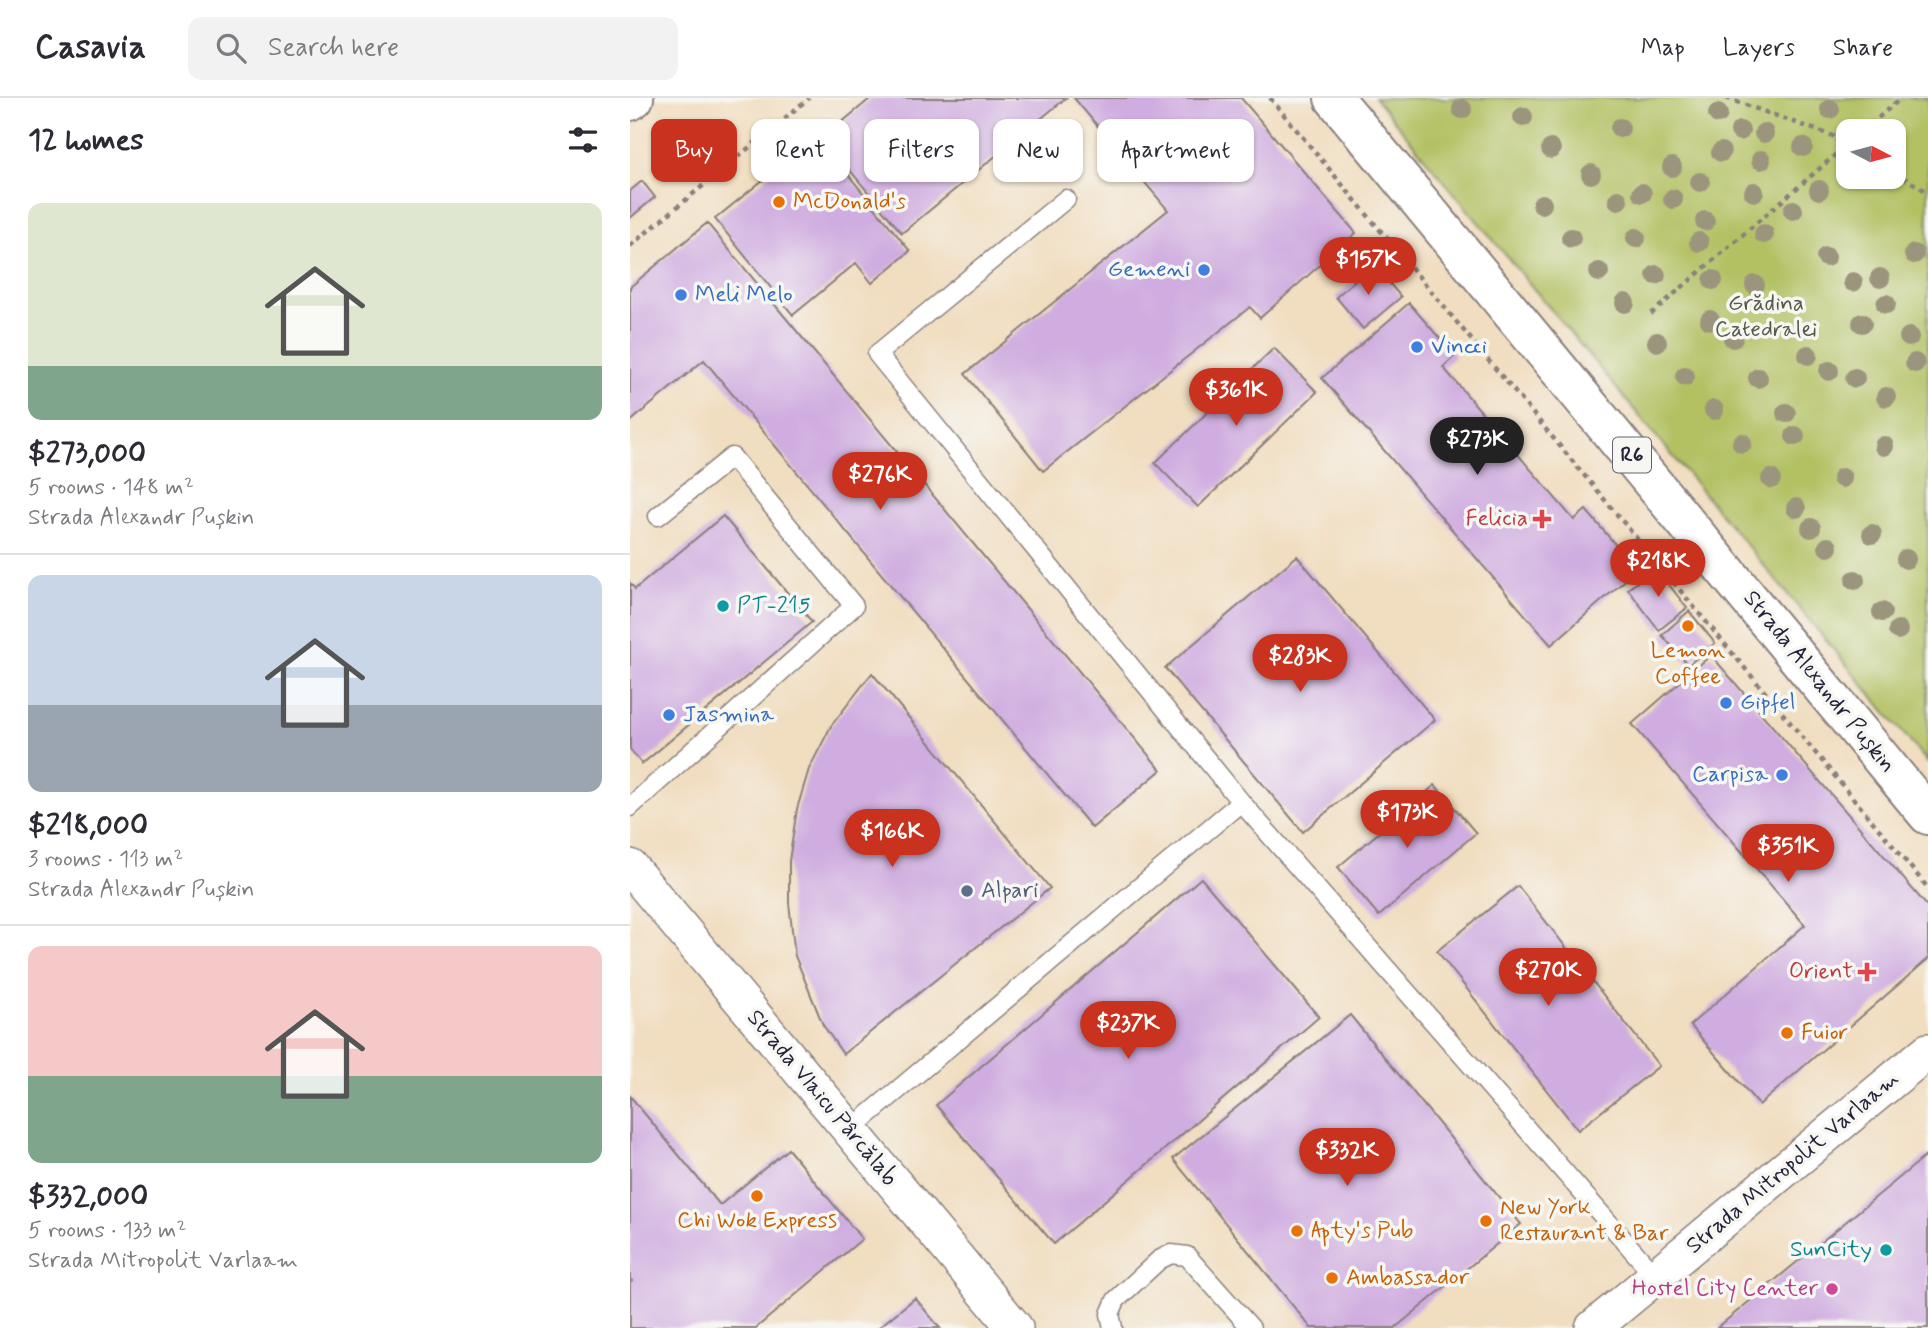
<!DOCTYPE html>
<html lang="en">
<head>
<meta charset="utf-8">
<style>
	body { margin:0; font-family:Mynerve,sans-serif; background:#f2f2f3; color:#2b2b33; height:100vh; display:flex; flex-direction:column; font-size:26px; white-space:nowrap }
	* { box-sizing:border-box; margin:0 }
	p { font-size:23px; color:#7c7c81 }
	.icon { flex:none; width:38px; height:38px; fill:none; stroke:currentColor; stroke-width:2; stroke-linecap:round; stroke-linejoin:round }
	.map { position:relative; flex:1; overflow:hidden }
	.details { display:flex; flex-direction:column; background:#fff; width:630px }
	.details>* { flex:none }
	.hud { position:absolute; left:21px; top:21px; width:665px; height:63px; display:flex; gap:14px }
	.needle { width:46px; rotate:96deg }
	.fabs { position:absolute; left:1206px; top:21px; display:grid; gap:14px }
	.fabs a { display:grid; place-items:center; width:70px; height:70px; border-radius:14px; background:#fff; box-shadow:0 2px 5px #0004; font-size:35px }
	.price { position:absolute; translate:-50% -60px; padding:0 16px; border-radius:24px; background:#c8321e; color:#fff; font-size:23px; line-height:46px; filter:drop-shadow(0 2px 4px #0008) }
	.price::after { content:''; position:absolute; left:50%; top:42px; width:21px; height:16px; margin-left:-10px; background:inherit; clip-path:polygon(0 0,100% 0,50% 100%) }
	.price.active { background:#222; color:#fff }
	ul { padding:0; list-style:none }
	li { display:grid; align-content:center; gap:14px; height:371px; padding:0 28px }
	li+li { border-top:2px solid #e1e1e2 }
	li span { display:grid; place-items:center; height:217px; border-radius:14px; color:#555 }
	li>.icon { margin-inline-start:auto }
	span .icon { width:126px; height:126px; fill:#fffc; stroke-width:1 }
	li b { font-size:30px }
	h2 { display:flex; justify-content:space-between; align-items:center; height:84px; padding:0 28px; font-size:30px }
	.tag { padding:0 24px; border-radius:14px; background:#fff; box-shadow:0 2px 5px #0004; font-size:24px; line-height:63px }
	.tag.active { background:#c8321e; color:#fff }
	header { display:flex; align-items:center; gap:42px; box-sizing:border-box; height:98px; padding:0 35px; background:#fff; border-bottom:2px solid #e1e1e2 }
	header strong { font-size:33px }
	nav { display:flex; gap:38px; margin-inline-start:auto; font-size:24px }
	.search { width:490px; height:63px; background:#f2f2f3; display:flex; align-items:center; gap:18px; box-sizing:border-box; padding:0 24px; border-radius:14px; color:#7c7c81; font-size:26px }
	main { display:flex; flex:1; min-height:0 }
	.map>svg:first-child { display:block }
	.green { fill:#b3c163; stroke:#6a724f; stroke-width:2; fill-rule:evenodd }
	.building { fill:#d0ade0 }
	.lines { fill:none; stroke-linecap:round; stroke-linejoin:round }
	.lane-casing { stroke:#8a807d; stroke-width:21 }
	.street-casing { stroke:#8a807d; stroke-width:38 }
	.primary-casing { stroke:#8a807d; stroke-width:42 }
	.path { stroke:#8a807d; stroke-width:4.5; stroke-dasharray:5 5; stroke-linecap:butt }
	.lane { stroke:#fff; stroke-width:18 }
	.street { stroke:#fff; stroke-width:35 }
	.primary { stroke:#fff; stroke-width:38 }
	.tree { fill:#9b957e }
	.food-dot { fill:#e8710a; stroke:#f6f6f2; stroke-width:2.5 }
	.shop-dot { fill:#3f7fe0; stroke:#f6f6f2; stroke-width:2.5 }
	.health-dot { fill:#e0444e; stroke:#f6f6f2; stroke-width:2.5 }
	.culture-dot { fill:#0f9aa8; stroke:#f6f6f2; stroke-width:2.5 }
	.service-dot { fill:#5c6f8a; stroke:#f6f6f2; stroke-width:2.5 }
	.hotel-dot { fill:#d1479c; stroke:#f6f6f2; stroke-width:2.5 }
	.labels { text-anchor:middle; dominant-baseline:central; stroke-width:7; stroke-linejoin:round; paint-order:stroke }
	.shield { fill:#f6f6f2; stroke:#626272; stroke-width:2 }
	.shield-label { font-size:21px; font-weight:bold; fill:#22223b }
	.food-label { font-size:23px; fill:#c56008; stroke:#f6f6f2; text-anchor:start }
	.shop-label { font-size:23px; fill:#366cbe; stroke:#f6f6f2; text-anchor:start }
	.park-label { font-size:23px; fill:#555a49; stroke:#f6f6f2 }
	.health-label { font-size:23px; fill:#be3a42; stroke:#f6f6f2; text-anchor:end }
	.culture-label { font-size:23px; fill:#0d838f; stroke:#f6f6f2; text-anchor:start }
	.street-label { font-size:23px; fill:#22223b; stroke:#f6f6f2 }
	.service-label { font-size:23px; fill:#4e5e75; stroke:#f6f6f2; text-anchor:start }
	.hotel-label { font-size:23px; fill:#b23c85; stroke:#f6f6f2; text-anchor:end }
</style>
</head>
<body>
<header>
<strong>Casavia</strong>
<div class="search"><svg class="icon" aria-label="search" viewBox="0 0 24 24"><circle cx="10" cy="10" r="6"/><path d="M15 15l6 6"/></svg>Search here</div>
<nav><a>Map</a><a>Layers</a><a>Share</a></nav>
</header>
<main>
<section class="details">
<h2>12 homes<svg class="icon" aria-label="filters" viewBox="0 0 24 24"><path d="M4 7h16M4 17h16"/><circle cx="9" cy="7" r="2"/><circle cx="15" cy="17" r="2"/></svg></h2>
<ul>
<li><span style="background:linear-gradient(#dfe7d0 75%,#7fa58c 0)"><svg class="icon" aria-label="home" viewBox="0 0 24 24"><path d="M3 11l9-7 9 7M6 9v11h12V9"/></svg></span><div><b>$273,000</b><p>5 rooms · 148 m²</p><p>Strada Alexandr Pușkin</p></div></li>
<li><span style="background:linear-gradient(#c9d6e8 60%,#9aa5b1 0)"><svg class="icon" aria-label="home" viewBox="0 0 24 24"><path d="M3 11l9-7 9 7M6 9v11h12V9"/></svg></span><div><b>$218,000</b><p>3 rooms · 113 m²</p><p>Strada Alexandr Pușkin</p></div></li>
<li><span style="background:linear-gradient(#f6c9c9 60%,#7fa58c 0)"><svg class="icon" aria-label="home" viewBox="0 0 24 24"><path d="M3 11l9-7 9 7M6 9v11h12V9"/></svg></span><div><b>$332,000</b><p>5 rooms · 133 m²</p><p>Strada Mitropolit Varlaam</p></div></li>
</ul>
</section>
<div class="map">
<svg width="1298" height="1230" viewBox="0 0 1298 1230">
	<rect width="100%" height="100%" fill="#f6f6f2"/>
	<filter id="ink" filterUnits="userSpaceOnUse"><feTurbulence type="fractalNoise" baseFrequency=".0143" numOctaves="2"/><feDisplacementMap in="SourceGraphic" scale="14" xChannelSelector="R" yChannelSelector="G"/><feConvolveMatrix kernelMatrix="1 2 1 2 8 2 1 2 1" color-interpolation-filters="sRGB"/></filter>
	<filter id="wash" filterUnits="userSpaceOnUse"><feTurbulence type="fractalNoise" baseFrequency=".00686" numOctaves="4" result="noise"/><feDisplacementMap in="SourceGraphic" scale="28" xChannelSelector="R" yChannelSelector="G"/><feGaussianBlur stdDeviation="1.57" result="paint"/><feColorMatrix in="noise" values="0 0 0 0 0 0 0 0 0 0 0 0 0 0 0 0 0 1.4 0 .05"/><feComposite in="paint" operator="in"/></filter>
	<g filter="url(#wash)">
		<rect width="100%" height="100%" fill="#f1ddbf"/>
		<path class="green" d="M745 0H1298V665ZM1218 33H1264V79H1218Z"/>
		<g id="blocks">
			<path class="building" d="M241 0H436L272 135 193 40Z
				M444 0H611L726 135 630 220 620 209 413 373 335 276 538 112Z
				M187 38 280 153 242 185 226 165 163 217 85 121Z
				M12 83 25 99 0 120V93Z
				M77 125 531 672 462 730 74 262 0 324V189Z
				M743 166 771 199 733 231 706 199Z
				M779 205 825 258 813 269 944 422 956 412 1007 472 921 547 692 280Z
				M644 250 687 294 568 409 525 365Z
				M93 418 182 524 12 666 0 651V485L5 491Z
				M667 458 805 622 673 734 535 570Z
				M1026 470 1057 510 1029 532 998 491Z
				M1059 513 1085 545 1058 567 1032 537Z
				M1081 557 1298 809V861L1129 1007 1060 927 1175 827 1002 626Z
				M242 575 420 790 213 956 193 927 165 858 159 805V763L167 711 179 671 201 628Z
				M805 687 846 735 749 818 708 769Z
				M571 780 689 919 424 1146 306 1007Z
				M888 788 1029 968 948 1032 807 853Z
				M720 917 891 1126 765 1230H681L543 1061Z
				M0 998 90 1107 158 1051 232 1141 126 1230H0V1185L2 1183 0 1181Z
				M1298 1056V1230H1087Z
				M285 1200 310 1230H248Z"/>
		</g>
	</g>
	<g filter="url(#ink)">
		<use href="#blocks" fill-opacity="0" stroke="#8a807d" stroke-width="2"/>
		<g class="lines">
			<defs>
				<path id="lane" d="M436 101 247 256 611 704
					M0 709 224 508 102 359 28 418
					M219 1033 611 704 1026 1179
					M483 1230 480 1216 486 1202 529 1162 541 1156 557 1158 621 1230"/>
				<path id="street" d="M0 769 385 1230
					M963 1230 1298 953"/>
				<path id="primary" d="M704 0 1298 717
					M0 3 4 0"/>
			</defs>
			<use href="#lane" class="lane-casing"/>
			<use href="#street" class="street-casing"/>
			<use href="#primary" class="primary-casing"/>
			<path class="path" d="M640 0 1298 790
				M1096 0 1203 38 1218 48
				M1233 33 1271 0
				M1264 74 1298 94
				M0 148 179 0
				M1021 216 1218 46"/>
			<use href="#lane" class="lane"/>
			<use href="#street" class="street"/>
			<use href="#primary" class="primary"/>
		</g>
		<g class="tree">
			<circle cx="832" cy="11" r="10"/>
			<circle cx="1200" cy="11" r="10"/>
			<circle cx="1088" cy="16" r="10"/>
			<circle cx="893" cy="19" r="10"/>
			<circle cx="990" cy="30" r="10"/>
			<circle cx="1110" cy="33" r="10"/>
			<circle cx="1134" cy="35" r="10"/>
			<circle cx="1173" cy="49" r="10"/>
			<circle cx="921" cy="51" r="10"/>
			<circle cx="1091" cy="54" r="10"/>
			<circle cx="1131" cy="62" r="10"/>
			<circle cx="1042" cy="69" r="10"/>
			<circle cx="961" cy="76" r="10"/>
			<circle cx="1070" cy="84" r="10"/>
			<circle cx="1189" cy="92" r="10"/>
			<circle cx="1124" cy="94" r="10"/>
			<circle cx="1012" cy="95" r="10"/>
			<circle cx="1043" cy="101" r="10"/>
			<circle cx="988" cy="102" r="10"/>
			<circle cx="912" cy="106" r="10"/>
			<circle cx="1163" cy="112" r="10"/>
			<circle cx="1075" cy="123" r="10"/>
			<circle cx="1134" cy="136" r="10"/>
			<circle cx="941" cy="140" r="10"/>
			<circle cx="1006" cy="140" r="10"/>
			<circle cx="1069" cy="144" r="10"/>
			<circle cx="1284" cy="156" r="10"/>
			<circle cx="1196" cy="159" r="10"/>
			<circle cx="969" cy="174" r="10"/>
			<circle cx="1026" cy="177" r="10"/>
			<circle cx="1250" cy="180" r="10"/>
			<circle cx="1083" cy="182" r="10"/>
			<circle cx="1223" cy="184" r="10"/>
			<circle cx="1125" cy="187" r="10"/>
			<circle cx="995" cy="205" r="10"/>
			<circle cx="1256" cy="206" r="10"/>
			<circle cx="1080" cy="222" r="10"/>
			<circle cx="1232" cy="225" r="10"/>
			<circle cx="1279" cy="239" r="10"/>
			<circle cx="1103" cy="240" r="10"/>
			<circle cx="1027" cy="244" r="10"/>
			<circle cx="1178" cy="257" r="10"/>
			<circle cx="1285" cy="265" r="10"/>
			<circle cx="1199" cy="273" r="10"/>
			<circle cx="1055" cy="278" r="10"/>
			<circle cx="1128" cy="280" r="10"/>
			<circle cx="1225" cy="280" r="10"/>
			<circle cx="1256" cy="299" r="10"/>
			<circle cx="1084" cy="312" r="10"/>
			<circle cx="1156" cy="315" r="10"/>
			<circle cx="1165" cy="338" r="10"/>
			<circle cx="1112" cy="345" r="10"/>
			<circle cx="1254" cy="348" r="10"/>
			<circle cx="1212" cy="380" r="10"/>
			<circle cx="1141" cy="381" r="10"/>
			<circle cx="1166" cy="410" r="10"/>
			<circle cx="1181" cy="430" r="10"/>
			<circle cx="1242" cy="436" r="10"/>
			<circle cx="1198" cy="449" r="10"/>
			<circle cx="1276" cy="461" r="10"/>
			<circle cx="1225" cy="482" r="10"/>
			<circle cx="1252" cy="514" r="10"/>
			<circle cx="1268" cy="532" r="10"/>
		</g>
	</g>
	<g class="food-dot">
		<circle cx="149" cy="104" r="7"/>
		<circle cx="1058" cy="528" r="7"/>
		<circle cx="1157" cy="935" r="7"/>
		<circle cx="127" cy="1098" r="7"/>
		<circle cx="856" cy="1123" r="7"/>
		<circle cx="667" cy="1133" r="7"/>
		<circle cx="702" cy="1180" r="7"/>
	</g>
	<g class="shop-dot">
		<circle cx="574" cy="172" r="7"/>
		<circle cx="51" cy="197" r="7"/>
		<circle cx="787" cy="249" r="7"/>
		<circle cx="1096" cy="605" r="7"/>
		<circle cx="39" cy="617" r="7"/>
		<circle cx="1152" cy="677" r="7"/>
	</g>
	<g class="health-dot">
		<path d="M908.5 410.5h7v7h7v7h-7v7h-7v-7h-7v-7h7z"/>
		<path d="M1233.5 863.5h7v7h7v7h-7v7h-7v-7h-7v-7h7z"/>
	</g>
	<g class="culture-dot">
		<circle cx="93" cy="508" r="7"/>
		<circle cx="1256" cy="1152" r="7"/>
	</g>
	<circle class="service-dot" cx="337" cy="793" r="7"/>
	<circle class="hotel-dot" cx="1202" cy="1191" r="7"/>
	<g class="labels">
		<rect class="shield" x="983" y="339.5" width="38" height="35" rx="5"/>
		<g class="shield-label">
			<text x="1002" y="357">R6</text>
		</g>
		<g class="food-label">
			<text x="163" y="104">McDonald's</text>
			<text x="1058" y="553" text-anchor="middle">Lemon<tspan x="1058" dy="26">Coffee</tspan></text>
			<text x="1171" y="935">Fuior</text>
			<text x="870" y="1110">New York<tspan x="870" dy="26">Restaurant &amp; Bar</tspan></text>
			<text x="127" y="1123" text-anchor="middle">Chi Wok Express</text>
			<text x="681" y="1133">Apty's Pub</text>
			<text x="716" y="1180">Ambassador</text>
		</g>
		<g class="shop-label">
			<text x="560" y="172" text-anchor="end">Gemeni</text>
			<text x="65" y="197">Meli Melo</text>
			<text x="801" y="249">Vincci</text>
			<text x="1110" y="605">Gipfel</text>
			<text x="53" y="617">Jasmina</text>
			<text x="1138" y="677" text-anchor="end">Carpisa</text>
		</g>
		<g class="park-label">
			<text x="1136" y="206">Grădina<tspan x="1136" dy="26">Catedralei</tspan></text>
		</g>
		<g class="health-label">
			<text x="898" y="421">Felicia</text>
			<text x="1223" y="874">Orient</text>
		</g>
		<g class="culture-label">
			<text x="107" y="508">PT-215</text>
			<text x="1242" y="1152" text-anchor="end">SunCity</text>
		</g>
		<g class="street-label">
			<text transform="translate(1189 584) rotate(51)">Strada Alexandr Pușkin</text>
			<text transform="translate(192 1000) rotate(50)">Strada Vlaicu Pârcălab</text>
			<text transform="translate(1163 1065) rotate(-40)">Strada Mitropolit Varlaam</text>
		</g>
		<g class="service-label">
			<text x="351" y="793">Alpari</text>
		</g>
		<g class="hotel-label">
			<text x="1188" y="1191">Hostel City Center</text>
		</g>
	</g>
</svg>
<div class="fabs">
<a><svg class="needle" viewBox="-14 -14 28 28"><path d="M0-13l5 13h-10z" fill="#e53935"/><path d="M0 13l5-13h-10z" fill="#7c7c81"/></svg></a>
</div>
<b class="price" style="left:738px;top:199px">$157K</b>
<b class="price" style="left:606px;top:330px">$361K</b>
<b class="price active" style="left:847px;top:379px">$273K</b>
<b class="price" style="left:250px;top:414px">$276K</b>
<b class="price" style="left:1028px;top:501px">$218K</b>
<b class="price" style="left:670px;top:596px">$283K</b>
<b class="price" style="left:777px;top:752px">$173K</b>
<b class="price" style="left:262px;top:771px">$166K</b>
<b class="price" style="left:1158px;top:786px">$351K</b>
<b class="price" style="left:918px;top:910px">$270K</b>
<b class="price" style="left:498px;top:963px">$237K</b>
<b class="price" style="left:717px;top:1090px">$332K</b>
<div class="hud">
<a class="tag active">Buy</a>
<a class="tag">Rent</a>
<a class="tag">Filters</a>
<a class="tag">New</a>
<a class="tag">Apartment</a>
</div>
</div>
</main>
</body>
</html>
